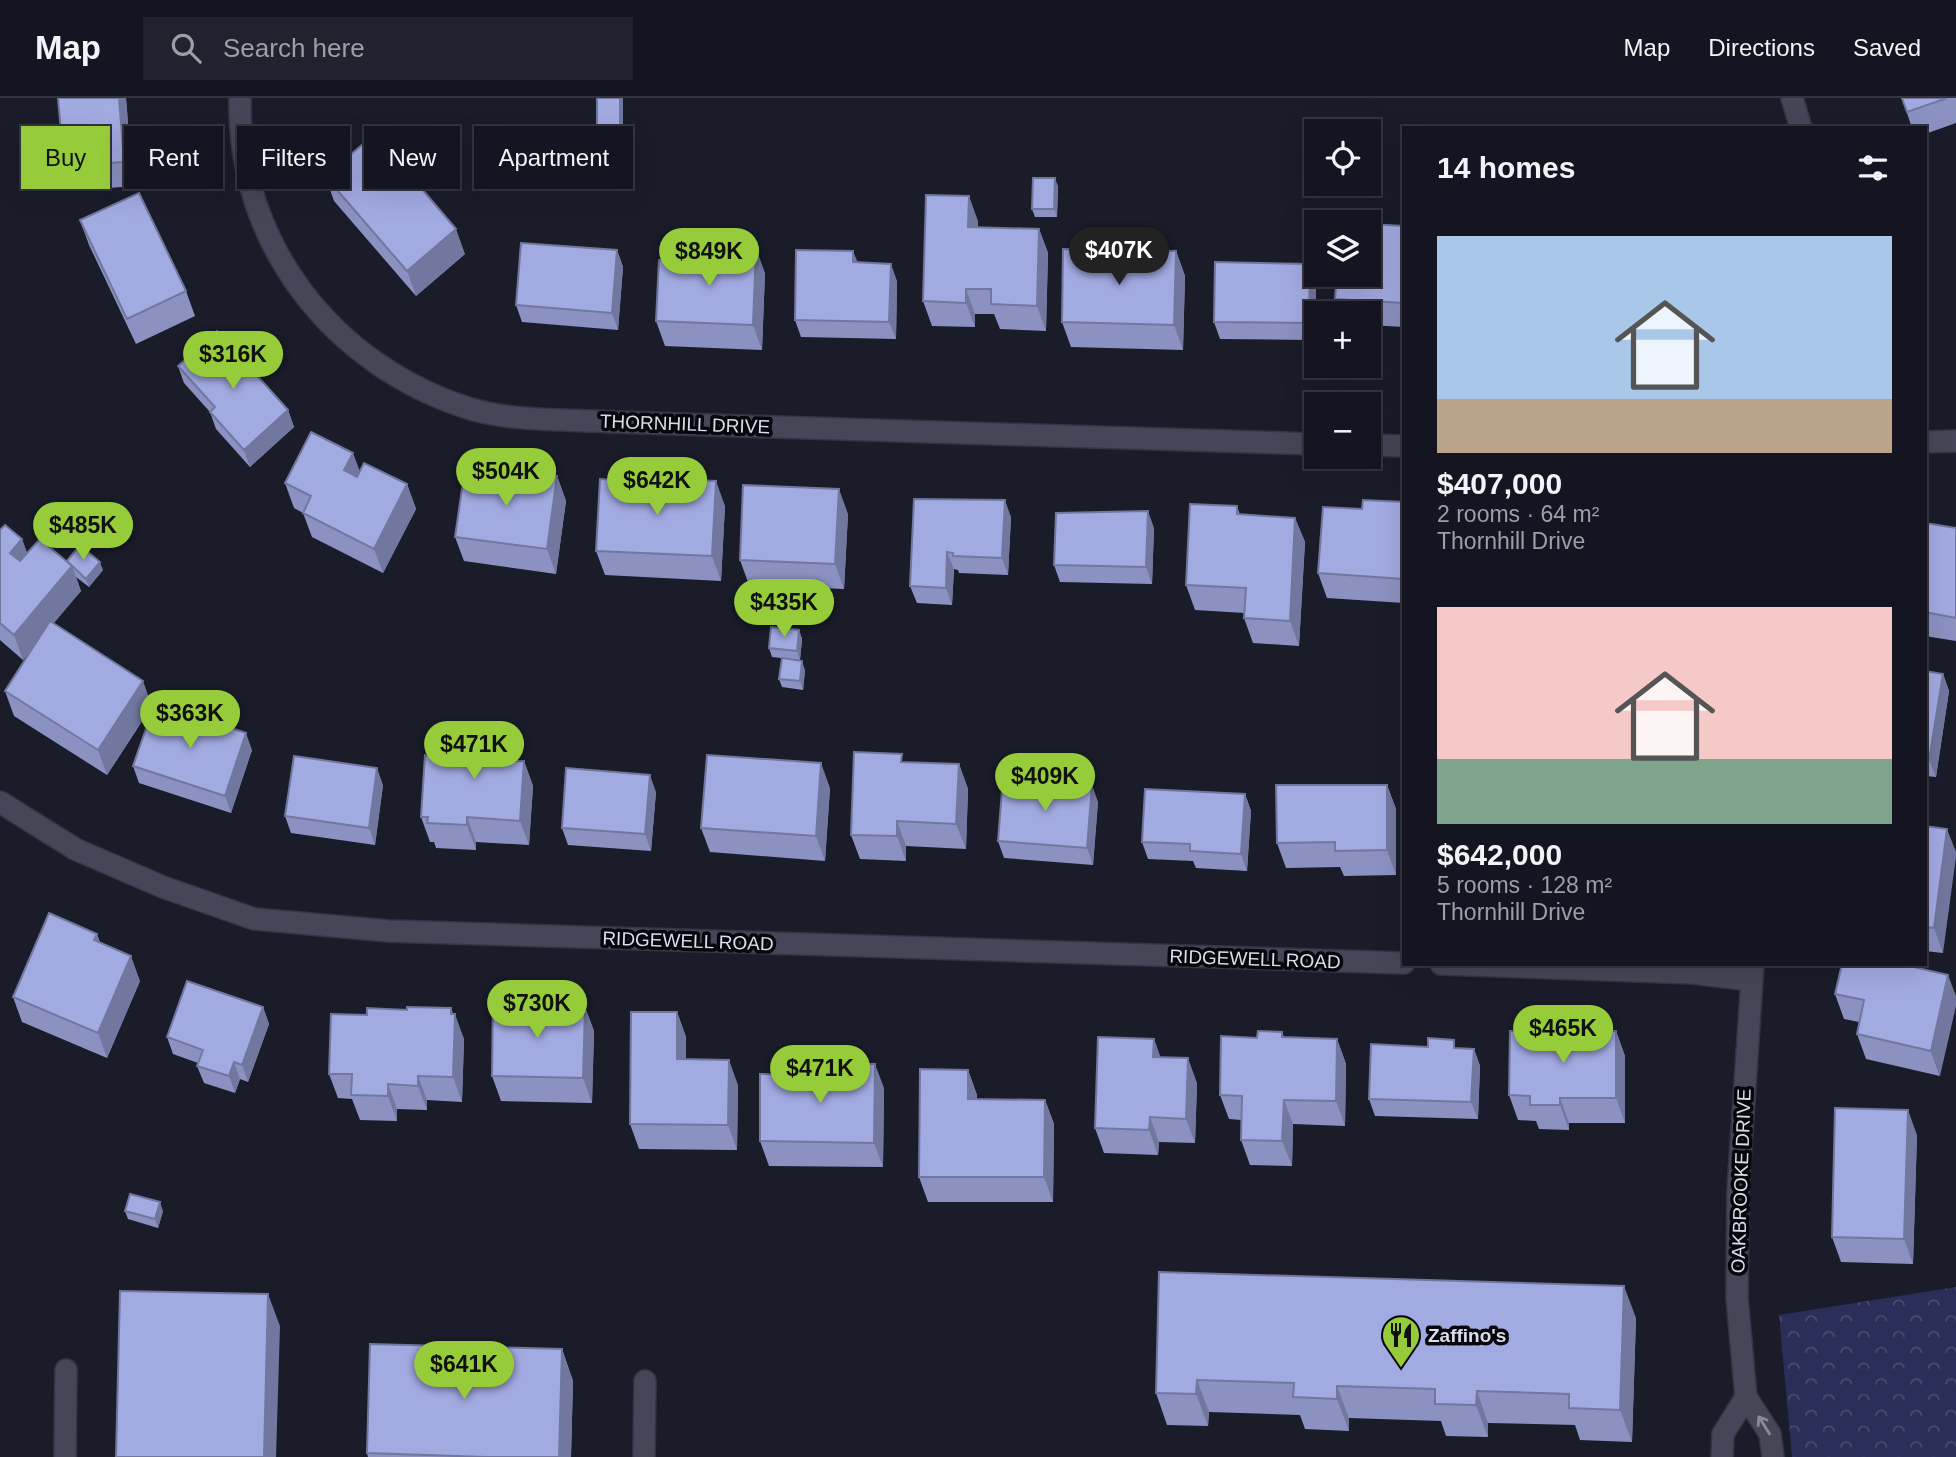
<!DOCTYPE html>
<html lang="en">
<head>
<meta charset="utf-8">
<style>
	body { margin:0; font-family:Arial,sans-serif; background:#21222d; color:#f1f3f6; height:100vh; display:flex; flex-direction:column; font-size:26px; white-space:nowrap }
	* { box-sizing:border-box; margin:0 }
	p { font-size:23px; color:#9d9fa5 }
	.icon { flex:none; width:38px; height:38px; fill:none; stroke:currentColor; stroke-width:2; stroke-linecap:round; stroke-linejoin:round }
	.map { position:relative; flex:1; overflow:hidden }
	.details { position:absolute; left:1402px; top:28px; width:525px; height:840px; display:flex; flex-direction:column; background:#141520; border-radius:0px; box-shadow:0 7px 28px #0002,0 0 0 2px #33343e }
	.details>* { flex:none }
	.banner { position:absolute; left:21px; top:28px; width:665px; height:63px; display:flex; gap:14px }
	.buttons { position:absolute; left:1304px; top:21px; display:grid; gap:14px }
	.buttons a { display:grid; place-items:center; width:77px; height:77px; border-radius:0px; background:#141520; box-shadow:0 7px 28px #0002,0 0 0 2px #33343e; font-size:35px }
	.price { position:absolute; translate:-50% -60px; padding:0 16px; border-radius:24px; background:#96cc39; color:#111; font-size:23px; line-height:46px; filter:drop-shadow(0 2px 4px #0008) }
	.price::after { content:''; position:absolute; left:50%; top:42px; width:21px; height:16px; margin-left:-10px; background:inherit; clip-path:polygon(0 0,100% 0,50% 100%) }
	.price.current { background:#222; color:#fff }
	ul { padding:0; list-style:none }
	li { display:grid; align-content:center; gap:14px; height:371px; padding:0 35px }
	li span { display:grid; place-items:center; height:217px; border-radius:0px; color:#555 }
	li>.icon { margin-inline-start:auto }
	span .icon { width:126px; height:126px; fill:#fffc; stroke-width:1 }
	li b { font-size:30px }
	h2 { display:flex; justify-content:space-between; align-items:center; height:84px; padding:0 35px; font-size:30px }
	.chip { padding:0 24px; border-radius:0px; background:#141520; box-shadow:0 7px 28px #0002,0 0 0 2px #33343e; font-size:24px; line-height:63px }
	.chip.current { background:#96cc39; color:#111 }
	header { display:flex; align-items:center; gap:42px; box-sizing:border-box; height:98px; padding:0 35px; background:#141520; border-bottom:2px solid #33343e }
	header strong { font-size:33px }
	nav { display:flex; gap:38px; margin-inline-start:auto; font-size:24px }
	.search { width:490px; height:63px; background:#21222d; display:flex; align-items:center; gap:18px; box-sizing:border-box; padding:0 24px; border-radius:0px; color:#9d9fa5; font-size:26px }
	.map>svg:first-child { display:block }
	.forest { fill:url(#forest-crowns) }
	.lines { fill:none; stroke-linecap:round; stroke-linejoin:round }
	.minor-casing { stroke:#343541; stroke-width:24 }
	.minor { stroke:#454758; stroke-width:21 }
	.wall { fill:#8b92c2 }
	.shaded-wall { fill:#71779e }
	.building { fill:#a2aae2; stroke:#71779e; stroke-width:2 }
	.oneway { stroke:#888a98 }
	.labels { text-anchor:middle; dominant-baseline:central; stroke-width:7; stroke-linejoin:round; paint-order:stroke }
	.street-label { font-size:19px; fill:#dadce7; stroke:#06070d }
	.poi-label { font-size:19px; font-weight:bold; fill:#dadce7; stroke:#06070d; text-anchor:start }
</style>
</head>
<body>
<header>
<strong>Map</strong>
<div class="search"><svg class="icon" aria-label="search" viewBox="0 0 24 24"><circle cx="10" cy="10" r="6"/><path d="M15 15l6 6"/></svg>Search here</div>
<nav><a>Map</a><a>Directions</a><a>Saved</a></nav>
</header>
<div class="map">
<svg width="1956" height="1359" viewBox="0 0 1956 1359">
	<defs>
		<pattern id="forest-crowns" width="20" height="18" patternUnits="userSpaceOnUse" patternTransform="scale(1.75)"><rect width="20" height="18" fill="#2b2e59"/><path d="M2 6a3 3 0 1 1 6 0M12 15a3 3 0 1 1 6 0" fill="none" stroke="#494c71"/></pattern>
	</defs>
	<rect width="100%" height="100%" fill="#1a1c2a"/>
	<path class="forest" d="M1956 1189V1359H1792L1779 1217Z"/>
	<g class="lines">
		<defs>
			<path id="minor" d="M240 0C237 146 333 268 471 311 516 324 568 321 615 324L1316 346
				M1792 0 1801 30
				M1925 344 1956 343
				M1368 347 1404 348
				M0 704 75 751 163 789 254 821 389 833 1404 865
				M1441 866 1693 875 1750 882
				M1753 866 1738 1092 1737 1200 1746 1299 1770 1336 1773 1359
				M65 1359 66 1272
				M644 1359 645 1283
				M1722 1359 1723 1336 1746 1299"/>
		</defs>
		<use href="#minor" class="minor-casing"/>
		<use href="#minor" class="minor"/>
	</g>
	<path class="wall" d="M58 0H126L133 88 73 93 64 68Z
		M1902 0H1956V25L1925 36V30H1912Z
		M623 1V36H600L597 27Z
		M325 78 465 156 416 198 334 103Z
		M1058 88 1057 119H1035L1032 111Z
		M80 122 186 193 195 218 136 246 89 147Z
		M978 123V129L1039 131 1048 155 1046 233 1000 231 994 216H975V229L932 228 923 203Z
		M1404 128V229L1368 227V215H1340L1335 201Z
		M617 152 623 169 618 232 522 224 516 207Z
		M1176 153 1185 178 1183 252 1071 249 1062 224Z
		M858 164 897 183 896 241 801 239 795 222Z
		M1310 166 1316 183 1315 242 1220 241 1214 224Z
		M765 175 762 252 665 248 656 223Z
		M178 268 288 312 294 329 250 369 216 331 210 314 184 285Z
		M360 373 407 386 416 411 383 475 312 439 303 415 294 410 285 385Z
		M557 378 566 403 556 476 464 463 455 439Z
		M914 401 1011 419 1008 477 959 475 958 472 954 471 952 507 917 505 910 488Z
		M1404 404V505L1327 500 1318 475 1362 411Z
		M725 408 721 483 605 477 596 453Z
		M1237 408 1240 417 1295 420 1305 444 1299 548 1253 545 1244 520 1245 515 1195 512 1186 487Z
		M848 416 844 491 749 487 740 462Z
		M1925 425 1956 430V543L1925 538Z
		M1154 430 1152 486 1060 484 1054 467Z
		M0 432 22 441 27 455 103 472 89 489 76 479 81 493 53 525 152 608 107 677 14 618 5 593 33 550 23 562 0 542Z
		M799 532 802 541 800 562 772 559 769 550Z
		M805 572 803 592 782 589 779 581Z
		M1925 573 1943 576 1949 593 1936 679 1925 678Z
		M507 631 516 656V663H524L533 688 529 747 476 744V752L436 750 434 744H430L421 719 463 660Z
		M252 652 231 715 139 685 133 668Z
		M905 664 959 666 968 691 966 751 906 748V763L860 761 851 737Z
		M383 687 375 747 291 735 285 718Z
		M1387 687 1396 711V777L1344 778 1340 769 1286 770 1277 745Z
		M830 690 825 763 710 754 701 730Z
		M656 694 651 753 568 747 562 730Z
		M1245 696 1251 713 1247 773 1196 770 1193 763 1148 761 1142 744Z
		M1098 704 1093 767 1004 760 998 743Z
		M1925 728 1943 855 1925 853Z
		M97 836 100 845 140 883 107 960 22 924 13 899Z
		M1901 866 1940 978 1866 961 1857 936 1859 924 1844 921 1835 896Z
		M538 907 585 909 594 933 592 1005 501 1003 492 978Z
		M263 909 269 926 248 984 240 981 235 995 204 985 197 968 198 965 173 956 167 939Z
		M677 914 686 939V961L738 987 737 1052 639 1051 630 1026Z
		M453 916 464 941 462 1004 427 1002V1012L397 1011V1023L360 1022 352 1001 338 1000 329 976 367 917Z
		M1616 933 1625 958V1025H1569V1032L1539 1031 1536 1023 1518 1022 1509 997Z
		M1282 934 1284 939 1337 941 1346 966 1345 1028 1293 1026 1292 1068 1250 1067 1241 1042V1022L1229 1021 1220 997 1257 940Z
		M1154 941 1160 959 1197 985 1195 1045 1159 1044 1158 1057 1104 1055 1095 1030Z
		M1457 950 1474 951 1480 968 1478 1021 1375 1018 1369 1001Z
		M968 972 977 997V1001L1045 1002 1054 1026 1053 1104H928L919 1079Z
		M884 990 883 1069 769 1068 760 1043Z
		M1917 1037 1913 1166 1841 1164 1832 1139Z
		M125 1113H163L158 1130 128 1121Z
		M1159 1174 1636 1220 1632 1344 1580 1342 1575 1327 1488 1325V1339L1446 1338 1441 1323 1349 1320V1333L1305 1331 1300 1317 1209 1314 1208 1328 1167 1327 1156 1295Z
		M562 1251 573 1283 571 1359H368L367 1355Z"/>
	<path class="shaded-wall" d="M119 0H126L133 88 124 64Z
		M620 0H623V36L620 27Z
		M1055 80 1058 88 1057 119 1054 111Z
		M969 98 978 123 977 154 968 129Z
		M456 131 465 156 416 198 407 173Z
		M1039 131 1048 155 1046 233 1037 208Z
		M756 150 765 175 762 252 753 227Z
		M617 152 623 169 618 232 612 215Z
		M853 153 860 170 853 164Z
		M1176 153 1185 178 1183 252 1174 227Z
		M891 166 897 183 896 241 889 224Z
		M1310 166 1316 183 1315 242 1309 225Z
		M966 191 975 216V229L966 205Z
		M288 312 294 329 250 369 244 352Z
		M353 355 362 379 353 396 344 372Z
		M557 378 566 403 556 476 547 451Z
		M716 383 725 408 721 483 712 458Z
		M407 386 416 411 383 475 374 451Z
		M839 391 848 416 844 491 835 466Z
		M1005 402 1011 419 1008 477 1002 460Z
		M1148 413 1154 430 1152 486 1146 469Z
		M1295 420 1305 444 1299 548 1290 523Z
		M22 441 31 466 19 480 10 455Z
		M947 454 954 471 952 507 946 490Z
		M100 464 103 472 89 489 86 481Z
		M72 468 81 493 23 562 14 537Z
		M799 532 802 541 800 562 797 553Z
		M802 563 805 572 803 592 800 583Z
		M1943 576 1949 593 1936 679 1929 662Z
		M143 583 152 608 107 677 98 652Z
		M507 631 516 656 514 687 505 663Z
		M246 635 252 652 231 715 225 698Z
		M524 663 533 688 529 747 520 723Z
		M821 665 830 690 825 763 816 738Z
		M959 666 968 691 966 751 956 726Z
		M377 670 383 687 375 747 369 730Z
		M650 677 656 694 651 753 645 736Z
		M1092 687 1098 704 1093 767 1087 750Z
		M1387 687 1396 711V777L1387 752Z
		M1245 696 1251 713 1247 773 1241 756Z
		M467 719 476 744V752L467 727Z
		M897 723 906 748V763L897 738Z
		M1947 731 1956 754V759L1943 855 1934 830Z
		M97 836 106 861 94 842Z
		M131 858 140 883 107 960 98 935Z
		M1948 877 1956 898V908L1940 978 1931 953Z
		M263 909 269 926 248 984 242 967Z
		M585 909 594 933 592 1005 583 980Z
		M451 910 455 920V916L464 941 462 1004 453 979Z
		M677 914 686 939V986L677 961Z
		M1616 933 1625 958V1025L1616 1000Z
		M1154 941 1163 966 1153 959Z
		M1337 941 1346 966 1345 1028 1336 1003Z
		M1474 951 1480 968 1478 1021 1471 1004Z
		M1188 960 1197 985 1195 1045 1186 1021Z
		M729 962 738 987 737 1052 728 1027Z
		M234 964 240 981 235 995 229 978Z
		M875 966 884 990 883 1069 874 1045Z
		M968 972 977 997V1026L968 1001Z
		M418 978 427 1002V1012L418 988Z
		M388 986 397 1011V1023L388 998Z
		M1560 1000 1569 1025V1032L1560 1007Z
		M1045 1002 1054 1026 1053 1104 1044 1079Z
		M1284 1002 1293 1026 1292 1068 1282 1043Z
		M1908 1012 1917 1037 1913 1166 1904 1141Z
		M1150 1019 1159 1044 1158 1057 1149 1032Z
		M160 1104 163 1113 158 1130 155 1121Z
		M1624 1188 1636 1220 1632 1344 1620 1312Z
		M268 1196 280 1228 276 1359H264Z
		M562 1251 573 1283 571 1359H559Z
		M1197 1282 1209 1314 1208 1328 1196 1296Z
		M1337 1288 1349 1320V1333L1337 1301Z
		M1477 1293 1488 1325V1339L1476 1307Z"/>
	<path class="building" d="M58 0H119L124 64 64 68Z
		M597 0H620V27H597Z
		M1902 0H1947L1907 14Z
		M1322 31 1354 32V33H1322Z
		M375 36 456 131 407 173 325 78Z
		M1033 80H1055L1054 111H1032Z
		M139 95 186 193 127 221 80 122Z
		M926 97 969 98 968 129 1039 131 1037 208 991 206V191H966V205L923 203Z
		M1368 126 1404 128V205L1335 201 1337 177H1368Z
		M521 145 617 152 612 215 516 207Z
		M703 148 756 150 753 227 656 223 659 162 702 163Z
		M1063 151 1176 153 1174 227 1062 224Z
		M796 152 853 153V164L891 166 889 224 795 222Z
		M1215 164 1310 166 1309 225 1214 224Z
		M217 233 288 312 244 352 210 314 215 309 178 268Z
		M311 334 353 355 344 372 357 379 364 365 407 386 374 451 303 415 311 398 285 385Z
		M465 370 557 378 547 451 455 439Z
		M659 380 716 383 712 458 596 453 600 381 659 384Z
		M743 387 839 391 835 466 740 462Z
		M914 401 1005 402 1002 460 953 458V455L947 454 946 490 910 488Z
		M1363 402 1404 404V481L1318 475 1323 409 1362 411Z
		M1190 406 1237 408V416L1295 420 1290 523 1244 520 1246 490 1186 487Z
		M1148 413 1146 469 1054 467 1056 415Z
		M1925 425 1956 430V520L1925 514Z
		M5 427 22 441 10 455 20 463 40 441 72 468 14 537 0 525V432Z
		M80 447 100 464 86 481 67 463Z
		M50 523 143 583 98 652 5 593Z
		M771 529 799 532 797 553 769 550Z
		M782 560 802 563 800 583 779 581Z
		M1925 573 1943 576 1929 662 1925 661Z
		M155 605 246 635 225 698 133 668Z
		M465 628 507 631 505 663H524L520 723 467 719V727L427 725 428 719H421L425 657 463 660Z
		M854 654 902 656 901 664 959 666 956 726 897 723V738L851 737Z
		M707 657 821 665 816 738 701 730Z
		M294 658 377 670 369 730 285 718Z
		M566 670 650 677 645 736 562 730Z
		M1003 680 1092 687 1087 750 998 743Z
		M1276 687H1387V752L1335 753V744L1277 745Z
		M1145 691 1245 696 1241 756 1190 753V746L1142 744Z
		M1925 728 1947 731 1934 830 1925 829Z
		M49 815 97 836 94 842 131 858 98 935 13 899Z
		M1842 866H1901L1948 877 1931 953 1857 936 1864 902 1835 896Z
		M187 883 263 909 242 967 234 964 229 978 197 968 203 952 167 939Z
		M493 900 536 902V907L585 909 583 980 492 978Z
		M407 909 451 910V916H455L453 979 418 978V988L388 986V998L351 997 352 976H329L331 916 367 917V910L407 912Z
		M631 914H677V961L729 962 728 1027 630 1026Z
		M1258 933 1282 934V939L1337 941 1336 1003 1284 1002 1282 1043 1241 1042 1242 998 1220 997 1221 938 1257 940Z
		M1510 933H1616V1000H1560V1007H1530V998L1509 997Z
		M1098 939 1154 941 1153 959 1188 960 1186 1021 1150 1019 1149 1032 1095 1030Z
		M1428 940 1454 942V950L1474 951 1471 1004 1369 1001 1371 946 1428 949Z
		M808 965 875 966 874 1045 760 1043V976L807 977Z
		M920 971 968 972V1001L1045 1002 1044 1079H919Z
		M1835 1010 1908 1012 1904 1141 1832 1139Z
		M130 1096 160 1104 155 1121 125 1113Z
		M1159 1174 1624 1188 1620 1312 1569 1310V1296L1477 1293 1476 1307 1435 1306V1291L1337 1288V1301L1293 1299 1294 1285 1197 1282 1196 1296 1156 1295Z
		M120 1193 268 1196 264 1359H116Z
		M370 1246 562 1251 559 1359H486L367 1355Z"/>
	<defs><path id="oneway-shaft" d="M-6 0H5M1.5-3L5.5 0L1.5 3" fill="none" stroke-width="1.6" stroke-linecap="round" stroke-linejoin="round" transform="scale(1.75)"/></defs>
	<use class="oneway" href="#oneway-shaft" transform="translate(1764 1327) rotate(-122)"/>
	<defs>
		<symbol id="restaurant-pin" viewBox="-11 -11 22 30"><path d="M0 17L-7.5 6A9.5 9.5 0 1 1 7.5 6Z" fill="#96cc39" stroke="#06070d"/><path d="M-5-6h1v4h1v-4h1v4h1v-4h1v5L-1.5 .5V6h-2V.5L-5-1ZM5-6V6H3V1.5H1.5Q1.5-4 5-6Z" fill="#111"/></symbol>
	</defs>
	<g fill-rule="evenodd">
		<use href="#restaurant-pin" x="1379" y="1215" width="44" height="60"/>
	</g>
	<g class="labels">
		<g class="street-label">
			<text transform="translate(685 326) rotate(2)">THORNHILL DRIVE</text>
			<text transform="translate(688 843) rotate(2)">RIDGEWELL ROAD</text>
			<text transform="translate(1255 861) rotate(2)">RIDGEWELL ROAD</text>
			<text transform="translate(1741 1083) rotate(-88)">OAKBROOKE DRIVE</text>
		</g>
		<g class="poi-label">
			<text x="1428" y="1237">Zaffino's</text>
		</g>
	</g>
</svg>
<div class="buttons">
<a><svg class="icon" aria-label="locate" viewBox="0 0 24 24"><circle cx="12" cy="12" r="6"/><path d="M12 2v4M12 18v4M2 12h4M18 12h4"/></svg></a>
<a><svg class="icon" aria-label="layers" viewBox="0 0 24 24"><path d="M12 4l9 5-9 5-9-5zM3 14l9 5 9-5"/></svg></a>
<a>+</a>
<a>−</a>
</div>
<b class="price current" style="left:1119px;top:189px">$407K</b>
<b class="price" style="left:709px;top:190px">$849K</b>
<b class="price" style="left:233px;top:293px">$316K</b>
<b class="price" style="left:506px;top:410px">$504K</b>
<b class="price" style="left:657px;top:419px">$642K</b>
<b class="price" style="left:83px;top:464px">$485K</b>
<b class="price" style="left:784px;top:541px">$435K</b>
<b class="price" style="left:190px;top:652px">$363K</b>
<b class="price" style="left:474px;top:683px">$471K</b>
<b class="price" style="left:1045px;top:715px">$409K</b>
<b class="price" style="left:537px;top:942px">$730K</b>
<b class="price" style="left:1563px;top:967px">$465K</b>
<b class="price" style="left:820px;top:1007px">$471K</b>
<b class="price" style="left:464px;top:1303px">$641K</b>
<div class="banner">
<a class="chip current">Buy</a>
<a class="chip">Rent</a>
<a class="chip">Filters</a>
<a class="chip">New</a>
<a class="chip">Apartment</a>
</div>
<section class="details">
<h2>14 homes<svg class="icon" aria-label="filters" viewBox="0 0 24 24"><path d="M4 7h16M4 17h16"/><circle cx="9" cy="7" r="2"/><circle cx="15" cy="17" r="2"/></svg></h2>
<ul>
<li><span style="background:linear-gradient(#a9c7e8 75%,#b9a48a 0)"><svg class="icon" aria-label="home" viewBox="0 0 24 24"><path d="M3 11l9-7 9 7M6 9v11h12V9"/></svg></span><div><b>$407,000</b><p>2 rooms · 64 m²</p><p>Thornhill Drive</p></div></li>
<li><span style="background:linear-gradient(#f6c9c9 70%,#7fa58c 0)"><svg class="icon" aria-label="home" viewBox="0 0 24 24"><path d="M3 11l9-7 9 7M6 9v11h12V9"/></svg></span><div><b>$642,000</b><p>5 rooms · 128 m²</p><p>Thornhill Drive</p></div></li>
</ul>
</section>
</div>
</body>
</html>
